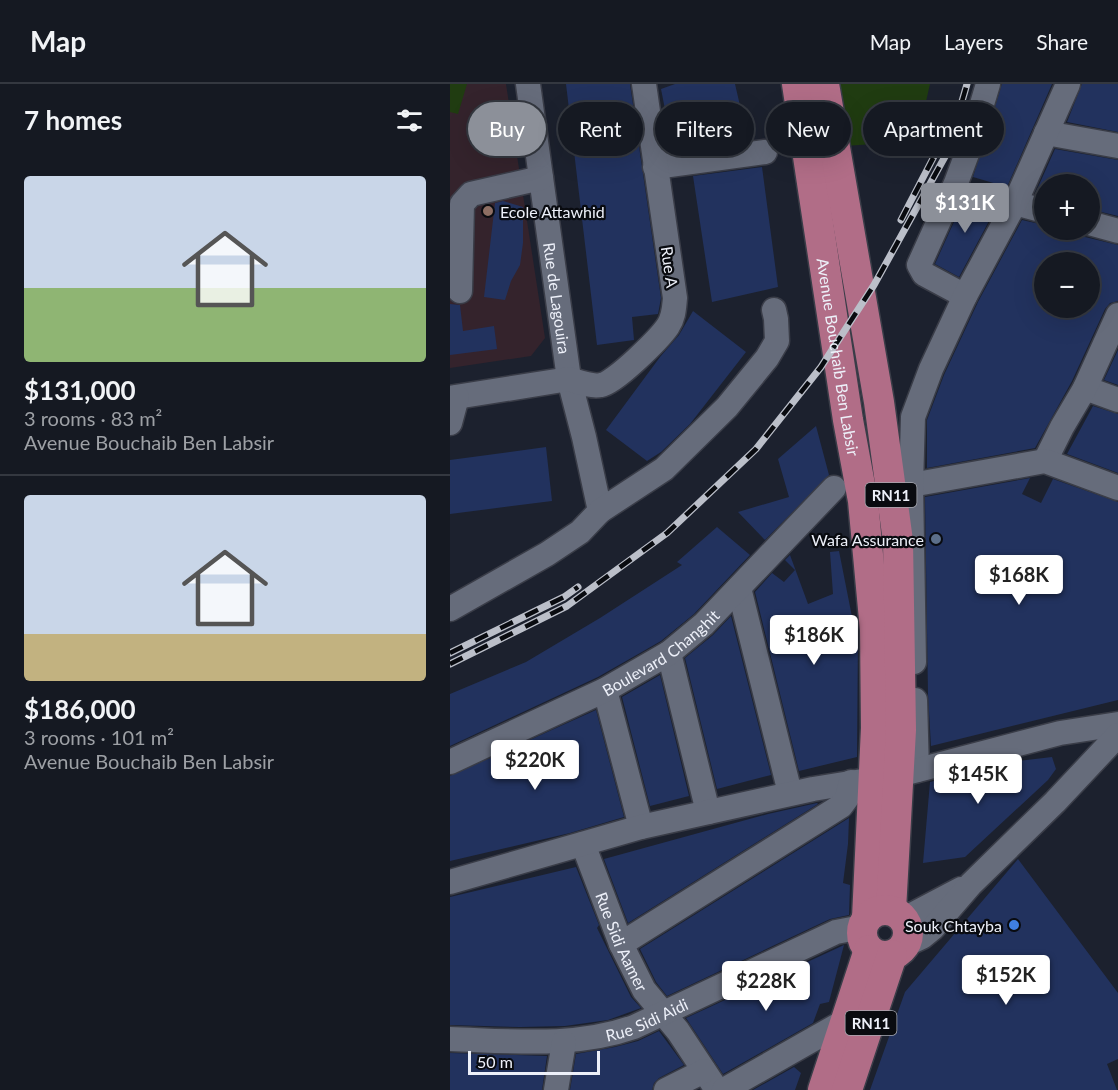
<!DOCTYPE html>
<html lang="en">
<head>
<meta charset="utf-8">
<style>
	body { margin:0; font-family:Lato,sans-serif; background:#1e222a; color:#f1f3f6; height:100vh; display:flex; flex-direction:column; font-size:22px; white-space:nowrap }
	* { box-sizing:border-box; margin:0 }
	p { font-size:20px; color:#9da0a5 }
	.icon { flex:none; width:33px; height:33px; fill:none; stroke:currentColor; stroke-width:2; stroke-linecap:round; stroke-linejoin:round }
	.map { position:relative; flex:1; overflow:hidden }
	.details { display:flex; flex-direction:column; background:#151922; width:450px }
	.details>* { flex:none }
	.guide { position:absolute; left:18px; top:18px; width:560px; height:54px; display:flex; gap:12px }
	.fabs { position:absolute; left:584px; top:90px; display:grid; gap:12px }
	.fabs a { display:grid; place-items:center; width:66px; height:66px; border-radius:50%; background:#151922; box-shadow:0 6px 24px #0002,0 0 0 2px #343840; font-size:30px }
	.scale { position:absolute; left:18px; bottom:15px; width:132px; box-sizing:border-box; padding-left:6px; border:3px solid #edf0f9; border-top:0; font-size:16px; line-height:21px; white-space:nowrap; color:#edf0f9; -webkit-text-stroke:4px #090b10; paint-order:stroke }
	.price { position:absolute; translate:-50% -51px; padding:0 14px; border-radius:6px; background:#fff; color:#222; font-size:20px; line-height:39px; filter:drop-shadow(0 2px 3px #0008) }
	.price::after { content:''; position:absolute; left:50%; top:36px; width:18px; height:14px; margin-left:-9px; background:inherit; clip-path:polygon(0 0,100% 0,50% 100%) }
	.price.active { background:#8c9099; color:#fff }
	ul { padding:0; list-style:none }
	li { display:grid; align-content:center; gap:12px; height:318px; padding:0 24px }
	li+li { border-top:2px solid #343840 }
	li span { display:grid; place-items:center; height:186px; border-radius:6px; color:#555 }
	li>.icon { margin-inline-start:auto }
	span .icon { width:108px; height:108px; fill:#fffc; stroke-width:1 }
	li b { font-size:26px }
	h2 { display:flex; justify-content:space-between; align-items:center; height:72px; padding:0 24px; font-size:26px }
	.chip { padding:0 21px; border-radius:27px; background:#151922; box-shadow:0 6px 24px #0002,0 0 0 2px #343840; font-size:21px; line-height:54px }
	.chip.active { background:#8c9099; color:#fff }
	header { display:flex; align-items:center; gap:36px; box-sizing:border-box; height:84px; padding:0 30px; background:#151922; border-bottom:2px solid #343840 }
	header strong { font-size:28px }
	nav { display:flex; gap:33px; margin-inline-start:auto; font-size:21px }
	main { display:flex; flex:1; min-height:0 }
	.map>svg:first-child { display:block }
	.education { fill:#34232c }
	.green { fill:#203c11 }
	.building { fill:#22325e; fill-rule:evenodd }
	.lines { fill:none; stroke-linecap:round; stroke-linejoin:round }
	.minor-casing { stroke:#3a3d48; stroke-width:27 }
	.major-casing { stroke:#3a3d48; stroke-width:33 }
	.minor { stroke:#666c7b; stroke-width:24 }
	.major { stroke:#b16d87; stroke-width:30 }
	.rail-casing { stroke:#bbbfc9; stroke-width:7 }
	.rail { stroke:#090b10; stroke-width:4.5; stroke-dasharray:14; stroke-linecap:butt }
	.education-dot { fill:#8d6e63; stroke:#090b10; stroke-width:2 }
	.service-dot { fill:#5c6f8a; stroke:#090b10; stroke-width:2 }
	.shop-dot { fill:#3f7fe0; stroke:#090b10; stroke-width:2 }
	.labels { text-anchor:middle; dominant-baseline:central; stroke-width:4.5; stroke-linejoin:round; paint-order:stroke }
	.shield { fill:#090b10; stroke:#a9abb3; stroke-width:1.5 }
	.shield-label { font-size:15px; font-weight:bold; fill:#edf0f9 }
	.poi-label { font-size:16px; fill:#edf0f9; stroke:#090b10; text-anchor:end }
	.street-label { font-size:16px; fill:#edf0f9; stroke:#090b10 }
</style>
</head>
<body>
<header>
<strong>Map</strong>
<nav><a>Map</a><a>Layers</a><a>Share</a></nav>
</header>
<main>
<section class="details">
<h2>7 homes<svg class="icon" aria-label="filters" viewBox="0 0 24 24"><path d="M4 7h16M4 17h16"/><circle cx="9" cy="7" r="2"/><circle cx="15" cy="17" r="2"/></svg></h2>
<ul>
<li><span style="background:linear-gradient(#c9d6e8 60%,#8fb573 0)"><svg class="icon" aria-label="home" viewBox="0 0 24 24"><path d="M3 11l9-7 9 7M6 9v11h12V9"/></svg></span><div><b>$131,000</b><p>3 rooms · 83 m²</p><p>Avenue Bouchaib Ben Labsir</p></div></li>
<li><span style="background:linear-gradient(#c9d6e8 75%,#c2b280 0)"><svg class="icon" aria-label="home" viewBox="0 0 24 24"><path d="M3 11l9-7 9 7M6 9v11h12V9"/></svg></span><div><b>$186,000</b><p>3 rooms · 101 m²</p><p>Avenue Bouchaib Ben Labsir</p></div></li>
</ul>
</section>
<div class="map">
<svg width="668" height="1006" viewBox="0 0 668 1006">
	<rect width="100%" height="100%" fill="#1c212e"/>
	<path class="education" d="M0 0H56L95 254 81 272 0 284Z"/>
	<path class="green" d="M0 0H17L8 30 0 28Z
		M384 0H480L467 57 395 62Z"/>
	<path class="building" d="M116 0H180L211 214 208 230 182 233 184 256 147 261Z
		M225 0H285L298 56 223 66 211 5Z
		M552 0H602L557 103 523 93Z
		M632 0H668V48L617 38Z
		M54 43 58 70 39 72 35 45Z
		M605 65 668 76V132L639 125V100H594V112L585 110Z
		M312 83 328 203 262 218 243 92Z
		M517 109 546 124 509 193 485 180Z
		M53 117 73 123V159L70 181 61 197 55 216 34 213 45 119Z
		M572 136 594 141V146H627L635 153 668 161V217L660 219 655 225 622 297 585 364 477 384V336L494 291 528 218ZM594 178H639V224H594Z
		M0 220 10 221 13 247 44 242 47 265 0 271Z
		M243 227 296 268 240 340 211 368 197 377 156 346 210 273 229 251Z
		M668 266V301L654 296Z
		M643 322 668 330V389L617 370Z
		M366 342 379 391 315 456 288 428 339 413 328 375Z
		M96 363 102 417 0 430V376Z
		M580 394 572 410 591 419 603 395 668 418V616L481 662 478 610 475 413Z
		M267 443 300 471 244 530 211 557 148 593 0 662V610L76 578 150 534 232 481 227 478Z
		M389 467 406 553H408L407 673 349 687 305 508 322 489 334 498 345 486 335 476 340 471 358 520 383 510 380 468Z
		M281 532 321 691 267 705 235 574 263 551Z
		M210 591 239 712 200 722 172 613Z
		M146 626 174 733 120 749 0 777V692Z
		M602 673 606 685 598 696 515 773 473 779 480 698 552 679Z
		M367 719 368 720 178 839 154 775 318 730Z
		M399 734 398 760 393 799 400 801 399 831 380 835 217 912 206 898 190 865Z
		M568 775 668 909V975L657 980 667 1006H420L455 908Z
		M126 783 149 841 147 844 181 913 191 924 158 936 115 942 70 943 0 941V813Z
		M394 861 379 918 370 920 363 939 273 990 236 934Z
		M209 947 234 981 209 994 204 999 202 1006H120L126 970 165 963 188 957Z
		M0 969 97 972 92 1006H0Z
		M344 983 351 989 345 1006H303Z"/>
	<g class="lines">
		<defs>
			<g id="minor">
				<path id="s1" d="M78 0 119 295 134 353 150 427"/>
				<path d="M596 49 668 62"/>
				<path d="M205 83 315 68"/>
				<path d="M565 119 594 127"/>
				<path d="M639 139 668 147"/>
				<path d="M10 207 12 120 21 110 91 94"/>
				<path d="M515 212 474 190 469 181 506 99 518 67 538 0"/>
				<path d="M635 304 668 316"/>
				<path d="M0 314 119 295C129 298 141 303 151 301 165 299 210 254 218 242 224 233 224 224 225 214L194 0"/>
				<path d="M0 339 7 313"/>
				<path d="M595 377 612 343 635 304 668 231"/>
				<path d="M461 401 595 377 668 404"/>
				<path d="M289 504 340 709"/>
				<path d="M0 525 97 470 130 448 150 427 214 385 277 323 317 274 327 257 326 235 324 226"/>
				<path d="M219 569 258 728"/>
				<path d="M464 578 461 401 463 333 481 285 515 212 565 119 618 0"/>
				<path d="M155 606 191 743"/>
				<path d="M465 616 467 686"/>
				<path id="s2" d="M0 678 155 606 219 569 254 540 384 404"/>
				<path id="s3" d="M133 760 171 860 194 906 228 947 267 1006"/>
				<path d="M0 798 191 743 363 705 449 691 610 649 668 640"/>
				<path d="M454 835 511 805"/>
				<path d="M171 860 391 722 397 714 401 698"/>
				<path d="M455 861 472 853 483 844 521 800 605 718 668 651"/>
				<path id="s4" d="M0 955C62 957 124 964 184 943L386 848 412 843"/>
				<path d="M106 1006 114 958"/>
				<path d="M216 1006 254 987"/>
				<path d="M274 1006 397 936"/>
			</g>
			<g id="major">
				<path id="s5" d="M347 0 398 336 413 417 425 546 426 644 417 834"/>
				<path d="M374 0 429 318 448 457 451 646 441 826"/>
				<circle cx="435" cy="849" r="23"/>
				<path d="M373 1006 419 866"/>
				<path d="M397 1006 442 871"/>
			</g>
		</defs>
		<use href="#minor" class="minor-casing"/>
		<use href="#major" class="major-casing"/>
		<use href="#minor" class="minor"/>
		<use href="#major" class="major"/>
		<defs>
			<path id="rail" d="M451 136 492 57 496 42
				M0 569 114 513 128 503
				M0 580 117 522 217 449 306 365 371 283 424 201 497 69 517 0"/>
		</defs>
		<use href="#rail" class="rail-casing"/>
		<use href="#rail" class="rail"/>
	</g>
	<circle class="education-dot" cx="38" cy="127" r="6"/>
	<circle class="service-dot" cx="486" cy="455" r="6"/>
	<circle class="shop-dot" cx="564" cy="841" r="6"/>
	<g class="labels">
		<g class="shield">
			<rect x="415.5" y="399" width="51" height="24" rx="4.5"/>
			<rect x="395.5" y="927" width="51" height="24" rx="4.5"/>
		</g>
		<g class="shield-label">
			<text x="441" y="411">RN11</text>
			<text x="421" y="939">RN11</text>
		</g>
		<g class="poi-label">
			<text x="50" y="127" text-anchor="start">Ecole Attawhid</text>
			<text x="474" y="455">Wafa Assurance</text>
			<text x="552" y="841">Souk Chtayba</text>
		</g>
		<g class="street-label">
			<text transform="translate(220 183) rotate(82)">Rue A</text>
			<text stroke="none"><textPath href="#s1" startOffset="216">Rue de Lagouira</textPath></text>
			<text stroke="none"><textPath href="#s5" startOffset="276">Avenue Bouchaib Ben Labsir</textPath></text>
			<text stroke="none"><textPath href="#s2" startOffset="238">Boulevard Changhit</textPath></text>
			<text stroke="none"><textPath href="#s3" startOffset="105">Rue Sidi Aamer</textPath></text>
			<text stroke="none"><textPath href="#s4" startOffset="200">Rue Sidi Aidi</textPath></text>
		</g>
	</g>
</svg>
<div class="fabs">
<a>+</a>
<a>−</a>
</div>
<div class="scale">50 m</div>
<b class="price active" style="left:515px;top:150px">$131K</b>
<b class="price" style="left:569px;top:522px">$168K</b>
<b class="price" style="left:364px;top:582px">$186K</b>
<b class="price" style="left:85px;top:707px">$220K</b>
<b class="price" style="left:528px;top:721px">$145K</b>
<b class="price" style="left:556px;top:922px">$152K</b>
<b class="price" style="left:316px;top:928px">$228K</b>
<div class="guide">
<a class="chip active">Buy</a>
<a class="chip">Rent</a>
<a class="chip">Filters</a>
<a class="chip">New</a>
<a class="chip">Apartment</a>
</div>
</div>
</main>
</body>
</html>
